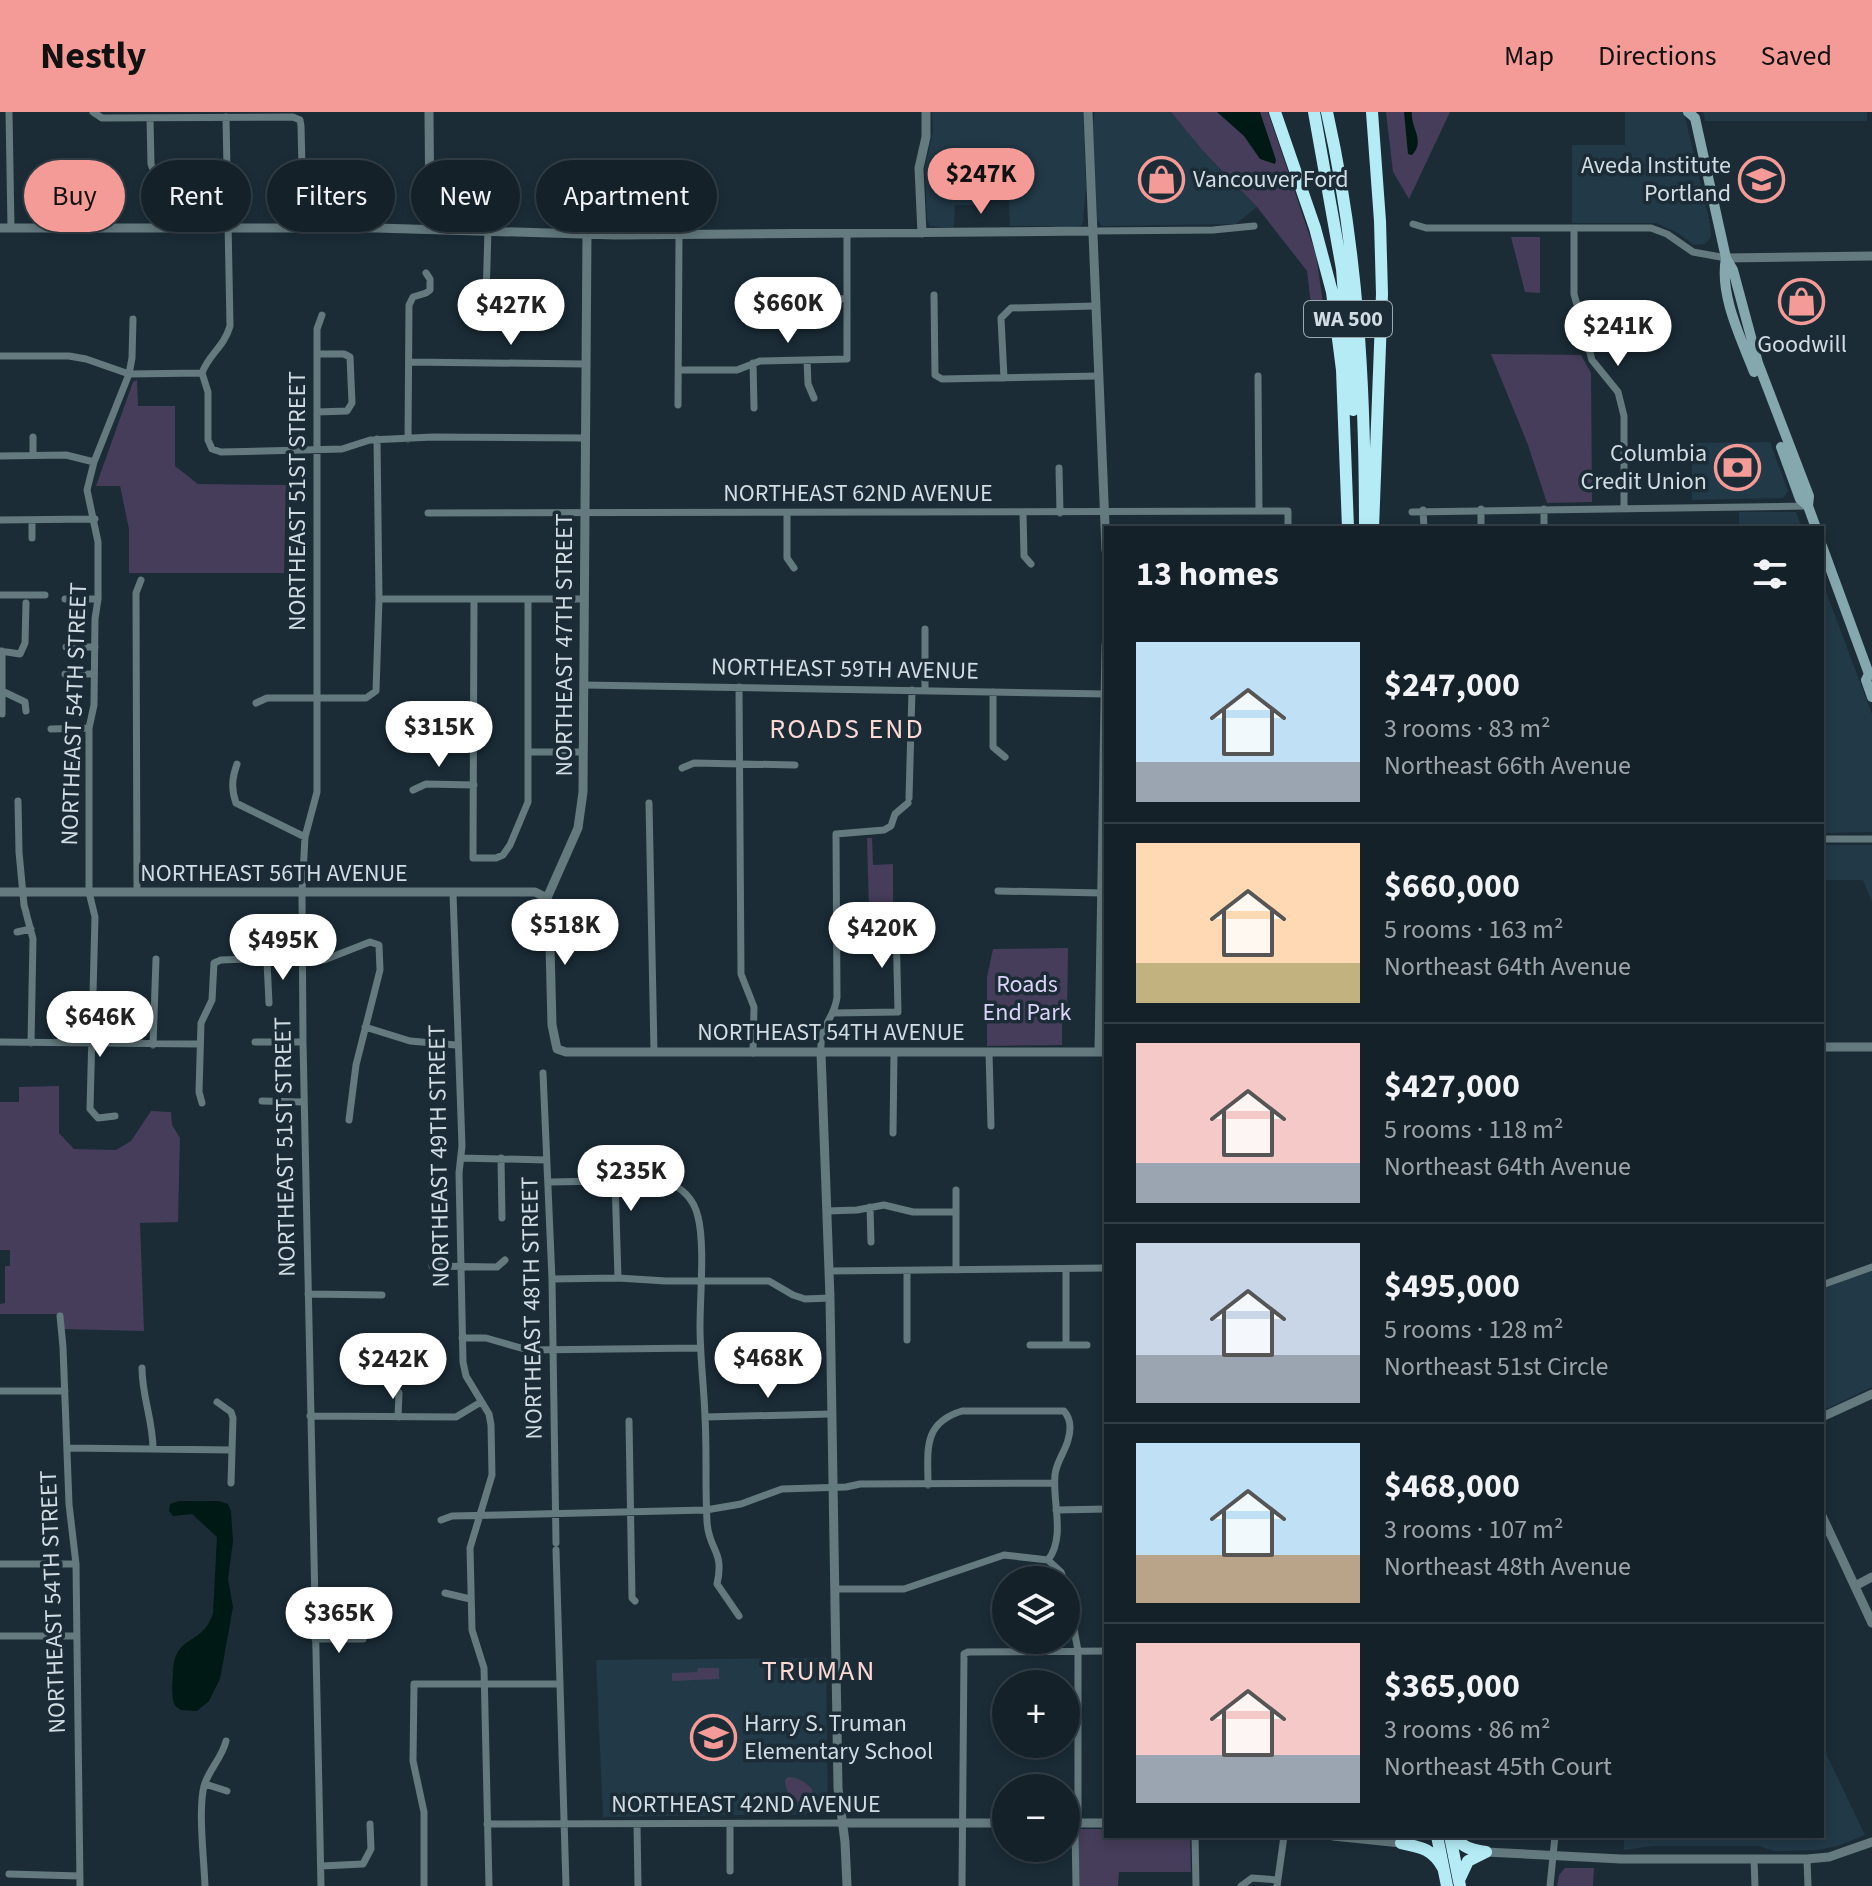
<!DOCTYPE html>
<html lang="en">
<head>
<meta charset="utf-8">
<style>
	body { margin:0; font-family:"Source Sans 3",sans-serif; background:#1d2931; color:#f1f3f6; height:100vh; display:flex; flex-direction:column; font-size:30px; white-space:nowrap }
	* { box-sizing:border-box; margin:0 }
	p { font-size:26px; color:#9da3a8 }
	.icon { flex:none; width:44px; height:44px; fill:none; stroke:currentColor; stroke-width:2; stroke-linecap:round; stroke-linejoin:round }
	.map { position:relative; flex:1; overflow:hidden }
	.panel { position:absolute; left:1104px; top:414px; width:720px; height:1312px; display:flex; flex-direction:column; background:#142129; border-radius:0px; box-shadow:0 4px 12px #0003,0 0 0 2px #333e46 }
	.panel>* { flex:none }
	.top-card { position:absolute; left:24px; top:48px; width:760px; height:72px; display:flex; gap:16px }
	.controls { position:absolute; left:992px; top:1454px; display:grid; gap:16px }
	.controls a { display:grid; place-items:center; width:88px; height:88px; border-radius:50%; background:#142129; box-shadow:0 4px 12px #0003,0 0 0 2px #333e46; font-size:40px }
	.price { position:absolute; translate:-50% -68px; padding:0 18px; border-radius:28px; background:#fff; color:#222; font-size:26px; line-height:52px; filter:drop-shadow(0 2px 4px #0008) }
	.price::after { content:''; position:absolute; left:50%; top:48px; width:24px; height:18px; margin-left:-12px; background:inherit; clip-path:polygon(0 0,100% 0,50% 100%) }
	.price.active { background:#f59b97; color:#111 }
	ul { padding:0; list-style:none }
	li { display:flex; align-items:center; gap:24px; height:200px; padding:0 32px }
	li+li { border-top:2px solid #333e46 }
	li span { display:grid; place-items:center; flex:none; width:224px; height:160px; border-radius:0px; color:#555 }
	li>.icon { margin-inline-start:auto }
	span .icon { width:96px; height:96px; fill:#fffc; stroke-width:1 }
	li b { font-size:34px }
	h2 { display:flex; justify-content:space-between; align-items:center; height:96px; padding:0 32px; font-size:34px }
	.chip { padding:0 28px; border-radius:36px; background:#142129; box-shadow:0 4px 12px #0003,0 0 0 2px #333e46; font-size:28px; line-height:72px }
	.chip.active { background:#f59b97; color:#111 }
	header { display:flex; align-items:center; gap:48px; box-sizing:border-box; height:112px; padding:0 40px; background:#f59b97; color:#111 }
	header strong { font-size:38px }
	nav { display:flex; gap:44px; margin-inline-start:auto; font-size:28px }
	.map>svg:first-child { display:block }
	.built { fill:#223947 }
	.green { fill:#453d59 }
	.water { fill:#001914 }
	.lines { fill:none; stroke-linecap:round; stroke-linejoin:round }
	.minor { stroke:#647a7e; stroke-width:7 }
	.tertiary { stroke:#647a7e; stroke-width:9 }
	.secondary { stroke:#85a8ae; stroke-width:10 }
	.motorway { stroke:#b4ebf5; stroke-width:12 }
	.labels { text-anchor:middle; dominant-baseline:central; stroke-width:7; stroke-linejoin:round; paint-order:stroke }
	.shield { fill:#1b2c37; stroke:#9aa7af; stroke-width:2 }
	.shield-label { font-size:22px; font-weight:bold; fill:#d1dce3 }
	.poi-label { font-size:24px; fill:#d1dce3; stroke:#1b2c37; text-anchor:end }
	.street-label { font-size:24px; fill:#d1dce3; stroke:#1b2c37 }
	.park-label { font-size:24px; fill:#dcd3f9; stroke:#1b2c37 }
	.quarter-label { font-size:28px; letter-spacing:2px; fill:#fdd9d6; stroke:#1b2c37 }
</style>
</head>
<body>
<header>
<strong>Nestly</strong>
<nav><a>Map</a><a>Directions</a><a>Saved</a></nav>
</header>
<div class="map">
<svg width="1872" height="1774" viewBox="0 0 1872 1774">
	<rect width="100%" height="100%" fill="#1b2c37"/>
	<path class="built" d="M932 0H1083L1086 74 1083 110 1081 114 1061 116 1052 114H1010L1007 53 979 54 980 93H955L954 116 930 114 927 108 925 55 933 20Z
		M1095 0H1171L1202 38 1257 95 1236 112 1102 114 1097 108 1093 11Z
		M1625 0H1684L1710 112 1711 125 1705 132 1694 133 1678 121 1656 111H1572V33H1625Z
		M1703 0H1867V9H1705Z
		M1770 330 1788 379 1783 386 1692 388V331Z
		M1739 400H1796L1802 416H1739Z
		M1822 469 1872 602V720L1822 721Z
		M1822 733H1872V790L1863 768H1822Z
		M1872 1158V1275L1822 1299V1177Z
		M826 1546 828 1702 603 1705 596 1548Z
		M1822 1633 1865 1723 1838 1734 1817 1738 1774 1739 1759 1734H1652L1624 1738V1724H1822Z"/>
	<path class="green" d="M1171 0H1268L1316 143 1326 211 1313 210 1307 159 1257 95 1202 38Z
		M1386 0H1450L1409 87 1393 60Z
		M1511 125H1540V181L1525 180Z
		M1491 242 1581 243 1591 261 1592 390 1547 391 1528 333Z
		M137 268 138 294H175V354L198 372 286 373 284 461H129V417L120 374H96L133 270Z
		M867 726H872L873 753 893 752V800L869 798Z
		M1068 836 1067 906 1062 907V933L987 934V865L993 837Z
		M59 974V1021L74 1037 116 1038 131 1029 151 999 171 1000 172 1013 180 1026 178 1110 140 1111 144 1219 63 1217V1202H0V1192L5 1191V1154H10V1138H0V990H19V975Z
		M698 1556H719V1567L672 1569V1561L697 1560Z
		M788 1665C798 1665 805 1670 812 1677V1687C798 1698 785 1682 785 1668Z
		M1079 1717H1106V1724H1190L1191 1760H1119L1118 1774H1079Z
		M1565 1756H1594L1593 1774H1557L1559 1763Z"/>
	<path class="water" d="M1217 0H1260L1276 48 1275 52 1260 47 1244 24Z
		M1404 0H1412C1410 16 1426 28 1412 43L1408 42Z
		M179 1389H219L228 1392 231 1399 233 1429 228 1467 233 1495 220 1567 209 1589 197 1599 181 1598 175 1594C171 1584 172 1573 173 1562 174 1520 202 1536 213 1501L217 1425 192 1402 173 1404 169 1399 170 1392Z"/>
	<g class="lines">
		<path class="minor" d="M9 0 11 116
			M93 0 102 6 293 5 300 8 301 14 302 56 299 72
			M226 5 230 214C224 235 209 242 202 261L208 280V328L212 337 221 340 342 337 370 328 433 325 585 326
			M150 6 151 52 157 68
			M1413 112 1426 116H1651L1667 122 1693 140 1726 146
			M1574 116V182L1592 248 1618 280 1624 304V396
			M1093 119 1213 118 1254 114
			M812 182 823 186 847 187
			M934 183 935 263 942 267 1099 264
			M486 185 488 118
			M317 242H344L350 245 352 291 347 299 317 300
			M0 244H69L86 247 129 262 202 261
			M807 248 808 272 814 286
			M409 250 586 252
			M753 251 754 296
			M679 258H737L760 249 847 247V122
			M1258 264 1259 399
			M1004 266 1001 206 1011 196 1095 194
			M678 293 679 122
			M33 325V343
			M408 327 409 193 413 185 426 181 430 178V167L426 161
			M0 344 66 343 94 350
			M1059 356 1060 401
			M1481 397V416
			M1544 397V416
			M1423 398 1424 416
			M1023 400 1024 444 1031 452
			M1412 400 1808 394
			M428 401C714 402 1001 400 1288 399V416
			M787 402V446L794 456
			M0 408 95 407
			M32 408V426
			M0 483H45
			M65 487H98
			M379 487H584
			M474 487 473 746H496L503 743 510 733 528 690V487
			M66 535H95
			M0 539 20 542 25 531 26 491
			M2 539V602
			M65 562H94
			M584 573 1106 582
			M739 575 741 862 754 895 753 941
			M925 578V517
			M2 579 25 590 26 599
			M993 580V635L1005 645
			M256 591 267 586H366L376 579 379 487 377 327
			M51 617 89 616
			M528 640H583
			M237 652C232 666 231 677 236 691L305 725
			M682 656 694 651 795 653
			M413 678 426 672 474 673
			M909 686 912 578
			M18 689 19 740 24 793 33 827 31 931
			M649 691 654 940
			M1822 727H1872
			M998 779 1102 781
			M137 780 136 481 141 468
			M453 781 462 1034 459 1061 463 1250 466 1264 489 1302 491 1313 492 1363 470 1436 472 1518 484 1556 489 1774
			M17 820 31 817
			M267 850 269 891
			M833 901 898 900 896 812 892 806 885 804 836 805
			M365 915 410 929 456 933
			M0 930 200 932
			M255 930H303
			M153 933 156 847
			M989 940 991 1014
			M821 941C819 910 834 910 837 885L836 722 884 718 891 714 895 702 908 691
			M543 961 552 1167 556 1431
			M262 989 304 990
			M202 991 199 980 201 911 212 888 214 851 221 848 247 847 267 850 324 848 370 830 379 833 380 858 356 953 349 1008
			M115 1004 98 1006 90 997 95 805 89 780V616L94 593 95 507 98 487V430L87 378 94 350 129 262 132 246 133 207
			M893 1021 894 940
			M461 1046 546 1048
			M501 1046 502 1106
			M615 1069 618 1166
			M550 1070 662 1068C680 1074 694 1086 698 1105 705 1132 700 1184 700 1214 700 1245 704 1275 705 1305 707 1340 705 1374 707 1409 708 1438 725 1438 717 1472L739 1504
			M870 1095 871 1130
			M827 1099 857 1098 884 1093 913 1100H956
			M432 1154 497 1155 505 1148
			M1066 1157V1233
			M956 1158V1078
			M829 1159 1106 1156
			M552 1167 618 1166 666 1169H769L793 1183 805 1187 830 1186
			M1822 1173 1872 1155
			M308 1182 382 1183
			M60 1204 63 1235 69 1392 76 1452 80 1774
			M462 1226H486L528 1238 700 1236
			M907 1228V1159
			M1030 1233H1087
			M142 1256C142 1285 153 1308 153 1337
			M392 1272 399 1281 398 1305
			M0 1279H65
			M217 1290 231 1300 233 1306 231 1371
			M310 1304 456 1305 481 1290
			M705 1305 832 1302
			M629 1309 632 1486 635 1489
			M68 1336 232 1338
			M928 1373C928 1339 922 1311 962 1299H1064C1071 1307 1071 1318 1068 1328 1065 1340 1056 1350 1055 1363 1052 1389 1066 1425 1048 1448L1061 1460 1064 1468
			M1056 1398 1106 1397
			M441 1408 452 1404 706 1398 741 1392 782 1377 846 1375 860 1372 1054 1371
			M556 1438 566 1774
			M0 1452H76
			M1066 1473 1078 1539V1708L1075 1716 1076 1774
			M835 1477H904L1004 1443 1048 1448
			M445 1481 470 1487
			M0 1524H77
			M315 1527H363
			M205 1672 227 1679
			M487 1712 841 1711
			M637 1712 638 1774
			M730 1712V1759
			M1195 1724 1196 1774
			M1754 1747 1755 1774
			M1807 1747 1808 1774
			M321 1754 363 1752 371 1737 370 1712
			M9 1762 80 1764
			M205 1774C204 1747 198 1698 204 1674 209 1657 222 1646 226 1629
			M321 1774 303 930 302 781 305 725 317 680V217L322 203
			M424 1774V1700L413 1649 414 1572H559
			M962 1774 964 1542 968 1540 1106 1539
			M1241 1774 1252 1766 1277 1768
			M1277 1774 1284 1724
			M1550 1774 1555 1724"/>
		<path class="tertiary" d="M429 0 430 117
			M1088 0 1106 438
			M0 116H377L616 123 1093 119
			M587 121 583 680 578 716 547 786 549 794 552 913 557 937 566 940H1106
			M922 121 919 56 926 25V0
			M1726 146 1872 144
			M0 780H535L547 786
			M1822 935H1872
			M1099 940 1106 533
			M821 941 830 1186 838 1676 845 1730 847 1774
			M1822 1305 1872 1282
			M1822 1404 1872 1511
			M1855 1474 1872 1465
			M841 1711H1006
			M1066 1711H1106
			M1333 1724 1401 1731
			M1486 1740 1621 1747H1807L1829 1745 1872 1730"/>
		<path class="secondary" d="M1688 0 1695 6 1726 146 1733 158 1758 251 1809 384 1808 394 1816 416
			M1726 146C1719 183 1741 226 1754 260
			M1781 335 1800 387 1808 394
			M1822 434 1869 562 1866 568 1872 585"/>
		<path class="motorway" d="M1275 0 1315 116 1332 180 1342 258 1348 416
			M1314 0 1342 157 1353 298
			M1327 0C1358 138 1365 275 1365 416
			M1372 0 1380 109 1382 182 1373 416
			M1437 1724 1447 1774
			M1450 1724 1460 1774
			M1454 1724C1463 1736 1472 1738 1486 1740
			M1401 1731C1421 1735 1433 1737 1443 1756
			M1460 1766 1468 1749 1486 1740"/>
	</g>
	<defs>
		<symbol id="shop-ring" viewBox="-11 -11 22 22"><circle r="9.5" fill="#1b2c37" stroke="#f59b97" stroke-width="1.5"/><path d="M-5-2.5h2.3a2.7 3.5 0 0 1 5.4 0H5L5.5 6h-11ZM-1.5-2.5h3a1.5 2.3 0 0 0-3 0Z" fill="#f59b97"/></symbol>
		<symbol id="school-ring" viewBox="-11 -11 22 22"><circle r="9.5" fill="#1b2c37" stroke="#f59b97" stroke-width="1.5"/><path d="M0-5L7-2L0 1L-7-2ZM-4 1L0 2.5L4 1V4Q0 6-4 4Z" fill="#f59b97"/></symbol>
		<symbol id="bank-ring" viewBox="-11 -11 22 22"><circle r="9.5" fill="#1b2c37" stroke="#f59b97" stroke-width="1.5"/><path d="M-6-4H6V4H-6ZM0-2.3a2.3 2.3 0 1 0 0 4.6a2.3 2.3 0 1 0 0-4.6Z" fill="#f59b97"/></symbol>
	</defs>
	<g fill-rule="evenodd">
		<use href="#shop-ring" x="1136" y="42" width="51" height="51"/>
		<use href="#school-ring" x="1736" y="42" width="51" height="51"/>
		<use href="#shop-ring" x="1776" y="164" width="51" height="51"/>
		<use href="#bank-ring" x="1712" y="330" width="51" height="51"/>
		<use href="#school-ring" x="688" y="1600" width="51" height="51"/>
	</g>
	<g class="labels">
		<rect class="shield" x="1304" y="189" width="88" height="36" rx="6"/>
		<g class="shield-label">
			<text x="1348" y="207">WA 500</text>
		</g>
		<g class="poi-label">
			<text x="1731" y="53">Aveda Institute<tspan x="1731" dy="28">Portland</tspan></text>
			<text x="1193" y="67" text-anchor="start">Vancouver Ford</text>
			<text x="1802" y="232" text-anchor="middle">Goodwill</text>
			<text x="1707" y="341">Columbia<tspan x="1707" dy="28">Credit Union</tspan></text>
			<text x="744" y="1611" text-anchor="start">Harry S. Truman<tspan x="744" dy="28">Elementary School</tspan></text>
		</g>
		<g class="street-label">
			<text x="858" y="381">NORTHEAST 62ND AVENUE</text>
			<text transform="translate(297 389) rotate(-90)">NORTHEAST 51ST STREET</text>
			<text transform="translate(564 533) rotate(-90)">NORTHEAST 47TH STREET</text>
			<text transform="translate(845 557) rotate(1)">NORTHEAST 59TH AVENUE</text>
			<text transform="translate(74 602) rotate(-88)">NORTHEAST 54TH STREET</text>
			<text x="274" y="761">NORTHEAST 56TH AVENUE</text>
			<text x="831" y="920">NORTHEAST 54TH AVENUE</text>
			<text transform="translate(285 1035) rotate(-91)">NORTHEAST 51ST STREET</text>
			<text transform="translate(439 1044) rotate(-91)">NORTHEAST 49TH STREET</text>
			<text transform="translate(532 1196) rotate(-91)">NORTHEAST 48TH STREET</text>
			<text transform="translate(53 1490) rotate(-92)">NORTHEAST 54TH STREET</text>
			<text x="746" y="1692">NORTHEAST 42ND AVENUE</text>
		</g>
		<g class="park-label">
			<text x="1027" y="872">Roads<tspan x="1027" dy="28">End Park</tspan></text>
		</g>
		<g class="quarter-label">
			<text x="847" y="617">ROADS END</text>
			<text x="819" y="1559">TRUMAN</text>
		</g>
	</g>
</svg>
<div class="controls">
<a><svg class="icon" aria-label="layers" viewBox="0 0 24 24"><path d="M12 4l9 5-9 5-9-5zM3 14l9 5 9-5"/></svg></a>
<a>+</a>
<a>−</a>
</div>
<b class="price active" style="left:981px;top:104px">$247K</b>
<b class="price" style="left:788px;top:233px">$660K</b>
<b class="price" style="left:511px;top:235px">$427K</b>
<b class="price" style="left:1618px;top:256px">$241K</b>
<b class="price" style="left:439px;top:657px">$315K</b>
<b class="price" style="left:565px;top:855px">$518K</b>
<b class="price" style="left:882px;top:858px">$420K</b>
<b class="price" style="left:283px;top:870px">$495K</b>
<b class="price" style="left:100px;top:947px">$646K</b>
<b class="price" style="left:631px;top:1101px">$235K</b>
<b class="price" style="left:768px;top:1288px">$468K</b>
<b class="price" style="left:393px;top:1289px">$242K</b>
<b class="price" style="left:339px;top:1543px">$365K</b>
<div class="top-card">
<a class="chip active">Buy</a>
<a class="chip">Rent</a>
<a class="chip">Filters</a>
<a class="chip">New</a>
<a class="chip">Apartment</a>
</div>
<section class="panel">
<h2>13 homes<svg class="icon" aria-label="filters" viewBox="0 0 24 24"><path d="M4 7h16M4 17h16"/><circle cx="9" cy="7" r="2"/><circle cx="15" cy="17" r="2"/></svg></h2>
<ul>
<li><span style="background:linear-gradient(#bfe0f5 75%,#9aa5b1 0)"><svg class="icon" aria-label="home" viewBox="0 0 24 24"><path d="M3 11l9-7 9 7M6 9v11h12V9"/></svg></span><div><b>$247,000</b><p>3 rooms · 83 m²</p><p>Northeast 66th Avenue</p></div></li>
<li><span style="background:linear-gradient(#ffd9b3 75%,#c2b280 0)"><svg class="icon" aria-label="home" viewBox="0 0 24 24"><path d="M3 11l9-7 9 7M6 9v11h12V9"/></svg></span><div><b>$660,000</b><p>5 rooms · 163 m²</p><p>Northeast 64th Avenue</p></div></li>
<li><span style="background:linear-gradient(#f6c9c9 75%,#9aa5b1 0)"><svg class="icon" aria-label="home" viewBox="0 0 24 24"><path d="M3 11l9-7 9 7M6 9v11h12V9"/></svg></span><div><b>$427,000</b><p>5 rooms · 118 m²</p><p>Northeast 64th Avenue</p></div></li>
<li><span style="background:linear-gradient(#c9d6e8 70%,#9aa5b1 0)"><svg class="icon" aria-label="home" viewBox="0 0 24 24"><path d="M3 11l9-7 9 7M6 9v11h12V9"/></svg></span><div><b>$495,000</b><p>5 rooms · 128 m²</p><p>Northeast 51st Circle</p></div></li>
<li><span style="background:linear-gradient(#bfe0f5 70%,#b9a48a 0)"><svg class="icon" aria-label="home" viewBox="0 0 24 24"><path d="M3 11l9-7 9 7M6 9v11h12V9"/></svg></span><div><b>$468,000</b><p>3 rooms · 107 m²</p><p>Northeast 48th Avenue</p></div></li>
<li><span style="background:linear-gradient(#f6c9c9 70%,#9aa5b1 0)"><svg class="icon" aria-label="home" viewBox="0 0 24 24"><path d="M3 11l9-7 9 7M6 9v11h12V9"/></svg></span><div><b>$365,000</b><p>3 rooms · 86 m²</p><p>Northeast 45th Court</p></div></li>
</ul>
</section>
</div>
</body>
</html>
